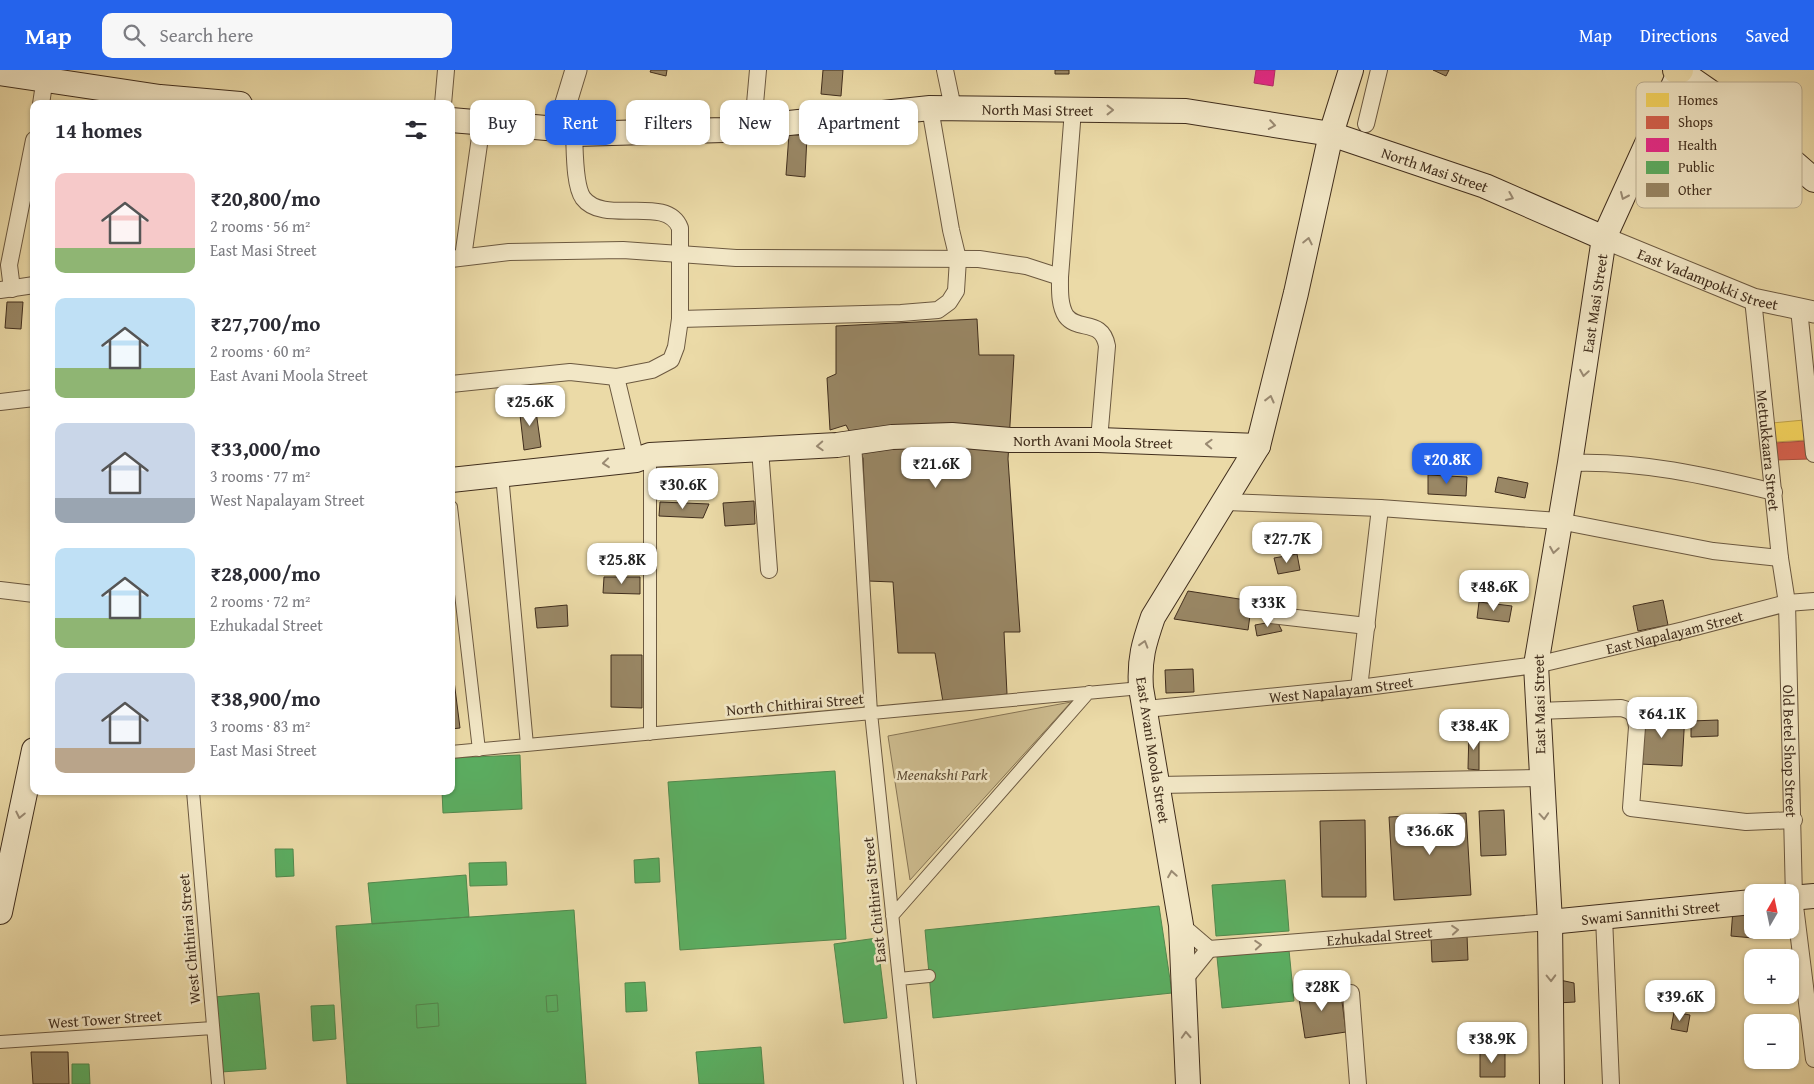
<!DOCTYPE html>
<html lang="en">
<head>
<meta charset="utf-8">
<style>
	body { margin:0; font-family:"Gentium Book Plus",serif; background:#f7f7f7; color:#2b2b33; height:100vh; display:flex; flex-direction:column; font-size:19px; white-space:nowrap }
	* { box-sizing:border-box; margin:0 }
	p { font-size:16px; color:#7c7c81 }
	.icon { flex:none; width:28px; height:28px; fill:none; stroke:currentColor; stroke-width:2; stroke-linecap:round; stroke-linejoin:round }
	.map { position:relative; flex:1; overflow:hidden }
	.details { position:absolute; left:30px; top:30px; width:425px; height:695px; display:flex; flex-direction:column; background:#fff; border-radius:10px; box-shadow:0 1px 4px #0004 }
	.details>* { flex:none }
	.hud { position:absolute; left:470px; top:30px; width:475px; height:45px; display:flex; gap:10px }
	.needle { width:32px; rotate:9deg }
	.fabs { position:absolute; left:1744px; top:814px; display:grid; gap:10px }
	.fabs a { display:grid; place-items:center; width:55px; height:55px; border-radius:10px; background:#fff; box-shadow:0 1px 4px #0004; font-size:25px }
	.price { position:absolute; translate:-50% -42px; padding:0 11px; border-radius:10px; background:#fff; color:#222; font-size:16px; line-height:32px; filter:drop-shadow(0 1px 2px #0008) }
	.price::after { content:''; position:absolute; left:50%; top:30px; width:15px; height:11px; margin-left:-8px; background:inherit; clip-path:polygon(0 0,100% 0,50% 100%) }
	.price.selected { background:#2563eb; color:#fff }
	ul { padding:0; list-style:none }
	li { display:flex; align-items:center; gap:15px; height:125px; padding:0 25px }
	li span { display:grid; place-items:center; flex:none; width:140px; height:100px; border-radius:10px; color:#555 }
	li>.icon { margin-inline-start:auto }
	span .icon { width:60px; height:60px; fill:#fffc; stroke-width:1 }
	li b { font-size:21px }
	h2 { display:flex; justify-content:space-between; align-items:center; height:60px; padding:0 25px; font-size:21px }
	.pill { padding:0 18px; border-radius:10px; background:#fff; box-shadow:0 1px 4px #0004; font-size:18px; line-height:45px }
	.pill.selected { background:#2563eb; color:#fff }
	header { display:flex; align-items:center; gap:30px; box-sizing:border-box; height:70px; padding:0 25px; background:#2563eb; color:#fff }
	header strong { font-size:24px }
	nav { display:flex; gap:28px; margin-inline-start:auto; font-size:18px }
	.search { width:350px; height:45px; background:#f7f7f7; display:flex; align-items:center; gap:12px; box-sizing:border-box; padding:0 18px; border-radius:10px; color:#7c7c81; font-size:19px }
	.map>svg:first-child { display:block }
	.green { fill:#cebd90; stroke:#887656 }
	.homes { fill:#f6d55c; stroke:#c0a349 }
	.shops { fill:#d6604d; stroke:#a9513f }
	.health { fill:#e7298a; stroke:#b52a69 }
	.public { fill:#5aae61; stroke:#52884d }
	.building { fill:#998765; stroke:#412e1d }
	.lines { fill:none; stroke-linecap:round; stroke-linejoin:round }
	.pedestrian-casing { stroke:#6c5940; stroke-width:14 }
	.minor-casing { stroke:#6c5940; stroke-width:18 }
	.tertiary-casing { stroke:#6c5940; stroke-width:23 }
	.secondary-casing { stroke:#412e1d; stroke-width:26 }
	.primary-casing { stroke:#412e1d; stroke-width:28 }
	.pedestrian { stroke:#f2e7c6; stroke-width:12 }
	.minor { stroke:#f2e7c6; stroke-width:16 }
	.tertiary { stroke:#f2e7c6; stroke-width:21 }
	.secondary { stroke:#f2e7c6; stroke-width:24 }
	.primary { stroke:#ebdaa7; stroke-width:26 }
	.oneway { stroke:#9a8a72 }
	.labels { text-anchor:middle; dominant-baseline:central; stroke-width:5; stroke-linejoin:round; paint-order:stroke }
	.street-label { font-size:15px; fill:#412e1d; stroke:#f2e7c6 }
	.park-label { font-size:15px; font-style:italic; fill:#5d4b34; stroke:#f2e7c6 }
	.key { fill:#f2e7c6; stroke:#bdb093; stroke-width:1 }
	.key-label { font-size:14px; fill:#412e1d }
</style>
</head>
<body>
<header>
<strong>Map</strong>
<div class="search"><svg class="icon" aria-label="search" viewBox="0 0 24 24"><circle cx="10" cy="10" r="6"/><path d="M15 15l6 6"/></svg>Search here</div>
<nav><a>Map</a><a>Directions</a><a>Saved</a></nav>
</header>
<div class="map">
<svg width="1814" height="1014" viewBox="0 0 1814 1014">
	<rect width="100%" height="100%" fill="#ebdaa7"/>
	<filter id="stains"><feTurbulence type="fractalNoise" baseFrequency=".004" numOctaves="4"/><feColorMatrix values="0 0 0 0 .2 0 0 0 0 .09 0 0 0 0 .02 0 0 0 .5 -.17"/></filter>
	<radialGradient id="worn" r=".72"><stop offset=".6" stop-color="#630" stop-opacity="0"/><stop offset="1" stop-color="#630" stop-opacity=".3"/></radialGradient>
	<path class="green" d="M1071 632 910 810 888 666Z"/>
	<path class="homes" d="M1804 350 1807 370 1775 372 1772 353Z"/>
	<path class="shops" d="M1806 371 1809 389 1776 390 1775 373Z"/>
	<path class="health" d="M1256 0H1275L1273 16 1254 13Z"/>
	<path class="public" d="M520 685 522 739 443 743 442 721H451V688Z
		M835 701 846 869 680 880 668 712Z
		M275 779H293L294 806 276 807Z
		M659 788 660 812 635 813 634 790Z
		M506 792 507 815 470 816 469 793Z
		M466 805 469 847 372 854 368 813Z
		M1285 810 1289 861 1216 866 1212 815Z
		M1159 836 1172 923 933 948 925 860Z
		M574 840 586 1014H347L336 856Z
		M877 868 887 948 844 953 834 874Z
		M1289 880 1294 931 1222 938 1217 887Z
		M645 912 647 941 626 942 625 913Z
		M259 923 266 999 221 1002 214 927Z
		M557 925 558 941 547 942 546 926Z
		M438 933 439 956 417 958 416 935Z
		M334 935 336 969 313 971 311 936Z
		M761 977 764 1014H699L696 982Z
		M72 994H89L90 1014H72Z"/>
	<path class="building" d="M651 0H667L666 6 650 2Z
		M823 0H843L841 26 821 24Z
		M1055 0H1069V4H1055Z
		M1433 0H1449L1446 6Z
		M789 64 807 66 805 107 786 105Z
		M7 232H23L21 259 5 258Z
		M977 249 979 285H1014L1008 389 1020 562H1004L1007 624 943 632 935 583H898L893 512 868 511 863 388 846 355 830 360 827 308 836 304V256Z
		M535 334 541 377 524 380 519 336Z
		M1428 405 1467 407 1466 426 1428 424Z
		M1498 407 1528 413 1525 428 1495 422Z
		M754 431 755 454 725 456 723 433Z
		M660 432 709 434 703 448 659 446Z
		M1297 484 1300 500 1278 504 1274 488Z
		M604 507H640V524L603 523Z
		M1188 521 1252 531 1248 560 1174 549Z
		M1663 530 1668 555 1638 561 1633 536Z
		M1479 532 1512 536 1509 552 1477 548Z
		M567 535 568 556 537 558 535 538Z
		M1277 551 1282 561 1257 566 1255 555Z
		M611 585H642V638L611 637Z
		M451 587 460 658 451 659Z
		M1193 599 1194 622 1166 623 1165 600Z
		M1642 642 1685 644 1682 696 1640 694Z
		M1718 650V666L1691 667V651Z
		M1469 661 1479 662V700L1468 699Z
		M1504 740 1506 785 1481 786 1479 741Z
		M1466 743 1471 825 1394 830 1389 747Z
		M1365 750 1366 827H1322L1320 751Z
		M1733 839 1752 841 1753 868 1731 866Z
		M1467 865 1468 890 1432 892 1431 867Z
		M1555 909 1574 913 1575 932 1557 933Z
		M1340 916 1346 962 1305 968 1298 922Z
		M1674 942 1690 945 1687 962 1671 959Z
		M1480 981H1505V1007H1480Z
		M31 982H68L69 1014H33Z"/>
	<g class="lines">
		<defs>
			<path id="pedestrian" d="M855 372 871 643 910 1014
				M650 385V664
				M502 405 527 675
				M451 437 479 680
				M451 682 1141 618
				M193 721 218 1014
				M892 846 1089 622
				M899 909 929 906
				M0 972 213 958"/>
			<g id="minor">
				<path d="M945 0 953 38"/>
				<path d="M41 34 46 1"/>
				<path d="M443 34 446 0"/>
				<path d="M1073 40 1060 207C1060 219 1059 235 1066 246 1078 262 1102 248 1107 276L1099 370"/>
				<path d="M1366 54 1379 0"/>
				<path d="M753 56 758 0"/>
				<path d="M463 187 482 53"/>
				<path d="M451 189 509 182 623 180 736 188 979 189 1026 196 1060 207"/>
				<path d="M12 219 9 195 34 70"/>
				<path d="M0 220 34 215"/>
				<path id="s1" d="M1753 229 1780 488 1787 533 1794 828 1814 989"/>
				<path d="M1799 239 1814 384"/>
				<path d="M680 249 901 243 938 240 949 232 956 221 958 189 951 160 930 38"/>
				<path d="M616 307 636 390"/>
				<path d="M451 314 570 302 616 307 652 300 671 290 676 277 680 249V158C667 124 604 156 583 128 574 115 575 80 574 64"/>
				<path d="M0 332 34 328"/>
				<path d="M760 379 769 500"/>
				<path d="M1570 393C1638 390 1708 406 1774 422"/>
				<path d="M1226 432 1380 438 1559 451 1713 481 1780 488"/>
				<path d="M0 520 34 524"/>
				<path d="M1270 545 1367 556"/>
				<path d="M1359 618 1380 438"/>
				<path id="s2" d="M1146 639 1359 618 1536 595 1684 560 1787 533 1814 531"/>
				<path d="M1537 641 1621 638C1633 641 1635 644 1637 657L1631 738 1746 752 1794 750"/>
				<path d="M1158 715 1541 708"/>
				<path d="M1604 847 1611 1014"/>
				<path d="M1181 855 1209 879 1183 911"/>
				<path id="s3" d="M1209 879 1550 852"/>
				<path d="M1351 923 1358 1014"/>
			</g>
			<g id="tertiary">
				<path d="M558 59 576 0"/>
				<path id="s4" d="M1604 168 1753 229 1814 242"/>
			</g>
			<g id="secondary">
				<path d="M0 3 160 27 240 34"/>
				<path id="s5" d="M451 50 558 59 574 64 724 60 930 38 1186 41 1331 64 1485 116 1604 168"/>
				<path id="s6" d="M451 410 636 390 650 385 837 375 892 367 952 365 1010 370H1099L1258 376"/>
				<path d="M1790 828 1814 826"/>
				<path d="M0 842 34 680"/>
				<path id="s7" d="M1550 852 1752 832"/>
				<path d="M1188 1014 1181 855 1141 618C1139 589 1144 573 1153 547L1258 376 1296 223 1331 64 1351 0"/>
				<path id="s8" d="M1552 1014 1550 852 1536 595 1570 393 1604 168 1680 1 1722 30 1814 110"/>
			</g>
			<path id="primary" d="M1676 0H1680"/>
		</defs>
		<use href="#pedestrian" class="pedestrian-casing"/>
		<use href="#minor" class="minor-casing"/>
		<use href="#tertiary" class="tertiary-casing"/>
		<use href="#secondary" class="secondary-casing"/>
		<use href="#primary" class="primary-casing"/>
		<use href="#pedestrian" class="pedestrian"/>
		<use href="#minor" class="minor"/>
		<use href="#tertiary" class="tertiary"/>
		<use href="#secondary" class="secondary"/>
		<use href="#primary" class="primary"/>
	</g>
	<defs><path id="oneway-chevron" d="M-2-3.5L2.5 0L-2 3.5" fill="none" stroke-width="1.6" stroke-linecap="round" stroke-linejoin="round" transform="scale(1.25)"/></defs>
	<g class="oneway">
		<use href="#oneway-chevron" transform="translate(1110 40)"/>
		<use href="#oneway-chevron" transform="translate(1272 55) rotate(9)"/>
		<use href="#oneway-chevron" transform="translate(1624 126) rotate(114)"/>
		<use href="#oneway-chevron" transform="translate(1510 127) rotate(23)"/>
		<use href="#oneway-chevron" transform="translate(1308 171) rotate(-78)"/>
		<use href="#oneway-chevron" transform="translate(1584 303) rotate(99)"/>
		<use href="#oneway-chevron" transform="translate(1270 329) rotate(-76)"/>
		<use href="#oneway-chevron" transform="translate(1209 374) rotate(-178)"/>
		<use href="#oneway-chevron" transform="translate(820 376) rotate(177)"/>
		<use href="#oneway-chevron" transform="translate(606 393) rotate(174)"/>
		<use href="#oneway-chevron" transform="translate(1554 480) rotate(99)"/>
		<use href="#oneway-chevron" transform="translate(1144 574) rotate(-73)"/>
		<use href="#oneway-chevron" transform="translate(20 745) rotate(102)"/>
		<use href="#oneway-chevron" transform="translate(1544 746) rotate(86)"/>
		<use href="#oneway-chevron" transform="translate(1172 804) rotate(-99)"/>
		<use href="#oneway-chevron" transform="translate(1455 860) rotate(-5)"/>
		<use href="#oneway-chevron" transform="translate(1258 875) rotate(-4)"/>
		<use href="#oneway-chevron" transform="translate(1551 908) rotate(89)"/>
		<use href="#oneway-chevron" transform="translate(1186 965) rotate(-93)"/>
	</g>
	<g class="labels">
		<g class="street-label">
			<text stroke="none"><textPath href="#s5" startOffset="589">North Masi Street</textPath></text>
			<text stroke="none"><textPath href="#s5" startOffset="994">North Masi Street</textPath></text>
			<text stroke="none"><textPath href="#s4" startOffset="112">East Vadampokki Street</textPath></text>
			<text stroke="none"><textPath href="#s8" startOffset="786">East Masi Street</textPath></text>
			<text stroke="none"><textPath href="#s6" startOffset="645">North Avani Moola Street</textPath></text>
			<text stroke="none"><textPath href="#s1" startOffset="152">Mettukkaara Street</textPath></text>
			<text stroke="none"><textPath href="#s2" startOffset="535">East Napalayam Street</textPath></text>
			<text stroke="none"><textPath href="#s2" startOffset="196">West Napalayam Street</textPath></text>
			<text transform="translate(795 634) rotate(-5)">North Chithirai Street</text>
			<text transform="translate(1539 634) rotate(-91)">East Masi Street</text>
			<text transform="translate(1153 680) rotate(81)">East Avani Moola Street</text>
			<text stroke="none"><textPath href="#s1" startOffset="454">Old Betel Shop Street</textPath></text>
			<text transform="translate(874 830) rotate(-96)">East Chithirai Street</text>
			<text stroke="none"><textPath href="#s7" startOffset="101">Swami Sannithi Street</textPath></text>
			<text stroke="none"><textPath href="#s3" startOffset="171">Ezhukadal Street</textPath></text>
			<text transform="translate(189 869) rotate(-95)">West Chithirai Street</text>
			<text transform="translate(105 949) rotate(-4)">West Tower Street</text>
		</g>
		<g class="park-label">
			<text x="942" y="704">Meenakshi Park</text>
		</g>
	</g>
	<rect x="1636" y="12" width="166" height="126" rx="8" class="key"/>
	<rect x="1646" y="23" width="23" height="14" fill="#f6d55c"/>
	<rect x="1646" y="46" width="23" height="13" fill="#d6604d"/>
	<rect x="1646" y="68" width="23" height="14" fill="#e7298a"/>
	<rect x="1646" y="91" width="23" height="13" fill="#5aae61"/>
	<rect x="1646" y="113" width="23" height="14" fill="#998765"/>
	<g class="key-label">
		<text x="1678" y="35">Homes</text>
		<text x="1678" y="57">Shops</text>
		<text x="1678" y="80">Health</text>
		<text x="1678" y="102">Public</text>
		<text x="1678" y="125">Other</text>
	</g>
	<rect width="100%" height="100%" filter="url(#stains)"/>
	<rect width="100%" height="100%" fill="url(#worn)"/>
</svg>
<div class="fabs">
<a><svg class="needle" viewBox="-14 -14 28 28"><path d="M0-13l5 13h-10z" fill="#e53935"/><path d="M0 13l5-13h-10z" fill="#7c7c81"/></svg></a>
<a>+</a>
<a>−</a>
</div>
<b class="price" style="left:530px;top:357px">₹25.6K</b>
<b class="price selected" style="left:1447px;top:415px">₹20.8K</b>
<b class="price" style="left:936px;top:419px">₹21.6K</b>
<b class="price" style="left:683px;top:440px">₹30.6K</b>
<b class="price" style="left:1287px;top:494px">₹27.7K</b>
<b class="price" style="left:622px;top:515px">₹25.8K</b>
<b class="price" style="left:1494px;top:542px">₹48.6K</b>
<b class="price" style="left:1268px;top:558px">₹33K</b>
<b class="price" style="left:1662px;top:669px">₹64.1K</b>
<b class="price" style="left:1474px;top:681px">₹38.4K</b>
<b class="price" style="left:1430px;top:786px">₹36.6K</b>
<b class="price" style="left:1322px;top:942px">₹28K</b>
<b class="price" style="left:1680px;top:952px">₹39.6K</b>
<b class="price" style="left:1492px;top:994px">₹38.9K</b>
<div class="hud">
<a class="pill">Buy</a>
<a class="pill selected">Rent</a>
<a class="pill">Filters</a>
<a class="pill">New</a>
<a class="pill">Apartment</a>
</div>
<section class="details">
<h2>14 homes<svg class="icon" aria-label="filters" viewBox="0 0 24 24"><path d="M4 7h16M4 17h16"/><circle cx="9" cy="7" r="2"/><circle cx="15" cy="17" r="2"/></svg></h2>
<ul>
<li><span style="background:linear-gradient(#f6c9c9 75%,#8fb573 0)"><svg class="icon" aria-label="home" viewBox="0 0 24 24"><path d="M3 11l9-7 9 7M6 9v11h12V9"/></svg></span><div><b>₹20,800/mo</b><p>2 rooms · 56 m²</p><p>East Masi Street</p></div></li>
<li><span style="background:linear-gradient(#bfe0f5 70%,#8fb573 0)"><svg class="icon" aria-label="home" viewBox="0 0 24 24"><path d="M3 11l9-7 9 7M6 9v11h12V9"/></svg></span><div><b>₹27,700/mo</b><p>2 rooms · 60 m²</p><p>East Avani Moola Street</p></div></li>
<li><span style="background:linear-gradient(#c9d6e8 75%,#9aa5b1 0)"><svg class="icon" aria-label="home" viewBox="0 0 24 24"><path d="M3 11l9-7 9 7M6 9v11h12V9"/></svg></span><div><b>₹33,000/mo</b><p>3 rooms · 77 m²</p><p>West Napalayam Street</p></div></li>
<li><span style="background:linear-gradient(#bfe0f5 70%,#8fb573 0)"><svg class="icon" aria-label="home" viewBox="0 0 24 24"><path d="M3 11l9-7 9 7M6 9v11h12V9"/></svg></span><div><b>₹28,000/mo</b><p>2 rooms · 72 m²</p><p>Ezhukadal Street</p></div></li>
<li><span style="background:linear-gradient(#c9d6e8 75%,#b9a48a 0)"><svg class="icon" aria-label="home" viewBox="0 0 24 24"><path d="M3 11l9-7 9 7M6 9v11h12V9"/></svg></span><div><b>₹38,900/mo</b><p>3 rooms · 83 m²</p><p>East Masi Street</p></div></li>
</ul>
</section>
</div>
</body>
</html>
